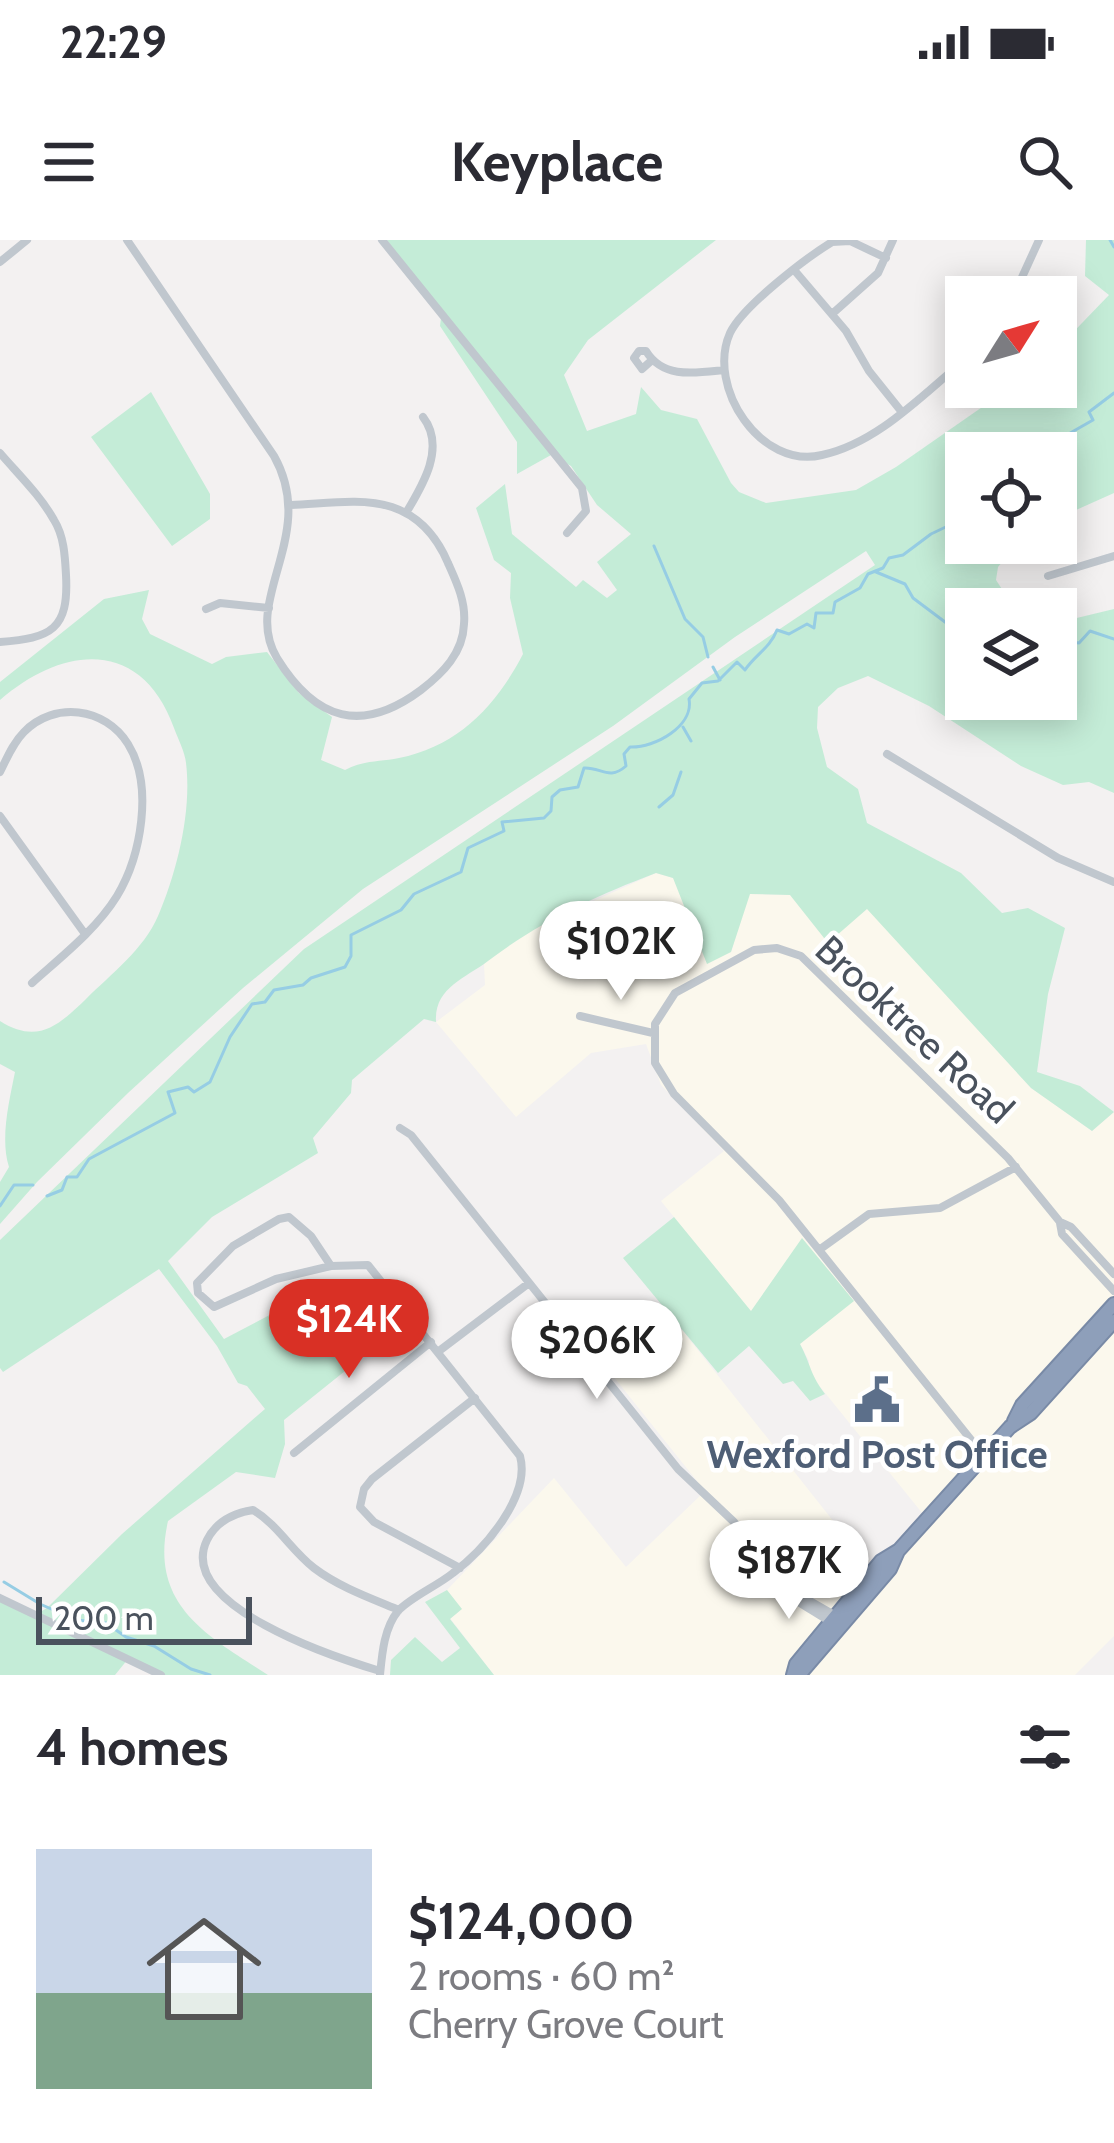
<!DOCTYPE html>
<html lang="en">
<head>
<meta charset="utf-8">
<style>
	body { margin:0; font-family:Cabin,sans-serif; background:#f7f7f7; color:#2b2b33; height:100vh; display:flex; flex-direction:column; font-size:45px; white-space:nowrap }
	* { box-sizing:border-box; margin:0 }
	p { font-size:39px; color:#7c7c81 }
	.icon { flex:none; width:66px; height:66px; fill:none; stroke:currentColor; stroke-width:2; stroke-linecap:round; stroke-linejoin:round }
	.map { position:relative; height:1435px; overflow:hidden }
	.details { display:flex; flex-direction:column; background:#fff; flex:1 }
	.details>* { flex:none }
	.needle { width:78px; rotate:53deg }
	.fabs { position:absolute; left:945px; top:36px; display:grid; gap:24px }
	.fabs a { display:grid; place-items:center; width:132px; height:132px; border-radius:0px; background:#fff; box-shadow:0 6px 30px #0003; font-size:60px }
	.scale { position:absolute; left:36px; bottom:30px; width:216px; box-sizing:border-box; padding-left:12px; border:6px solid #4a525d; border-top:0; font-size:33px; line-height:42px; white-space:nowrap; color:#4a525d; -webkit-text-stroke:9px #fff; paint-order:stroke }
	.price { position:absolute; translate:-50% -102px; padding:0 27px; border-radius:42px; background:#fff; color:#222; font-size:39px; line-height:78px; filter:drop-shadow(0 3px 6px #0008) }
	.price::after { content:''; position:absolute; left:50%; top:72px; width:36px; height:27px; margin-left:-18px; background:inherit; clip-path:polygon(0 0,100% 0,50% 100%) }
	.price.current { background:#d93025; color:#fff }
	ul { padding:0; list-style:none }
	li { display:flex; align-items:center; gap:36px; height:300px; padding:0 36px }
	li+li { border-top:3px solid #e1e1e2 }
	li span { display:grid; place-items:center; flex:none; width:336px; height:240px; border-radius:0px; color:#555 }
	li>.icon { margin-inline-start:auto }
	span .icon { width:144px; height:144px; fill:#fffc; stroke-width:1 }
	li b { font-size:51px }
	h2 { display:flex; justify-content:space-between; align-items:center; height:144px; padding:0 36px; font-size:51px }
	.status { display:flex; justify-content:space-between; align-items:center; height:84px; padding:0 60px; background:#fff; direction:ltr }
	.status svg { height:33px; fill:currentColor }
	header { display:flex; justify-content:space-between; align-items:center; height:156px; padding:0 36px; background:#fff; font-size:54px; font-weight:800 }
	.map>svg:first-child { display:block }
	.commercial { fill:#fbf8ed }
	.green { fill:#c4ecd7 }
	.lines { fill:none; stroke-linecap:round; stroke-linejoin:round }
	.stream { stroke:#96cde4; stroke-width:3 }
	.highway-casing { stroke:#798aa6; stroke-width:16 }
	.minor { stroke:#c0c7ce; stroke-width:8 }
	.highway { stroke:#8e9fba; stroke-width:12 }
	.labels { text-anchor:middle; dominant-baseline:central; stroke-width:9; stroke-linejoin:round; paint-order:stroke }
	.street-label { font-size:39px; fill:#4a525d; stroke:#fff }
	.service-label { font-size:39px; font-weight:bold; fill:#4e5e75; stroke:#fff }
</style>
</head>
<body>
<div class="status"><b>22:29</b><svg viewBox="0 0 49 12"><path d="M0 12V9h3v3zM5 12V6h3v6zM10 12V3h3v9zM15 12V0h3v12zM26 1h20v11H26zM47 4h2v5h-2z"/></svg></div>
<header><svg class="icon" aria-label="menu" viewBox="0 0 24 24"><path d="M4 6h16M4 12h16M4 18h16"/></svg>Keyplace<svg class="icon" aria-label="search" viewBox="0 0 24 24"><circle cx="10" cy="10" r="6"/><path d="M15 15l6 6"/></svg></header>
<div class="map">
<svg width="1114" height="1435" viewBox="0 0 1114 1435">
	<rect width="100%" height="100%" fill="#f3f1f1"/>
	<path class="commercial" d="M656 633 673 638 731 712 749 654 790 655 867 668 1031 848 1092 891 1114 872V1396L1075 1435H494L450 1378 461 1369 447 1350 554 1238 626 1327 705 1251 609 1131 674 1080 872 1330 927 1279 809 1133V1121L800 1104 802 999 751 1072 661 961 724 911 661 845 646 804 591 813 516 877 436 782 485 745 484 724 522 693Z"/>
	<path class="green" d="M387 0H716L588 100 564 135 587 191 636 174 641 147 661 170 697 179 731 243 739 252 766 263 856 250 896 227 1011 147H1056V110L1109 55 1085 36 1086 0H1114V253L1056 279V213H966V303H1018L998 327 996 340 1015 369H966V459H1056V383L1114 369V553L1089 542 1063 545 1021 526 929 466 868 436 838 448 818 467 817 488 827 527 858 549 867 583 961 633 1002 673 1028 668 1065 688 1048 754 1037 832 1080 846 1114 872 1092 891 1031 848 867 669 828 703 790 655 750 654 731 712 707 724 673 638 656 633C593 657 541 681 488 721 464 739 434 748 436 782L424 779 352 840 351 853 313 898 318 913 212 977 168 1021 224 1099 281 1069 362 1055 391 1094 284 1180 285 1204 275 1238 236 1232 168 1281C149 1365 206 1395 268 1435H161L128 1419 115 1435H0V1358L35 1375 47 1368 122 1294 265 1169 247 1146 238 1143 217 1106 159 1029 3 1132 0 1128V1000L304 709 875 325 866 311 735 397 613 486 363 649 243 748 128 853 37 942 0 984V942L9 927C0 899 9 862 15 832L0 824V781C38 805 59 785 86 759 111 734 144 709 158 676 177 632 192 571 186 523 185 512 178 499 174 488 142 399 65 404 0 460V442L104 359 149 350 142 379 150 394 212 424 226 417 267 412 299 453 332 477 321 520 345 530C363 520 380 522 399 518 458 506 496 466 523 414L510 358 511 333 494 320 476 268 505 244 512 294 576 347 583 340 607 358 617 350 597 322 631 294 597 265 571 226 551 215 517 234V202L440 86 441 78Z
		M151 152 210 254V279L172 306 91 197Z
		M674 977 751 1071 802 998 854 1061 800 1104C811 1125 810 1134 825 1154L810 1161 793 1141 783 1144 749 1106 718 1133 623 1018Z
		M447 1350 462 1369 450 1379 494 1435H390L391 1420 415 1397 442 1422 460 1408 425 1362Z"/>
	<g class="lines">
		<path class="stream" d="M1110 0 1114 7
			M1040 213 1045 209 1049 213
			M1056 215 1065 196 1093 180 1089 172 1114 153
			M654 306 685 379 703 397 708 417
			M876 332 905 344 913 358 953 388 966 383
			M1056 400 1079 403 1090 391 1114 399
			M713 427 720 440
			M683 487 691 501
			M659 567 673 555 681 532
			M47 956 62 950 67 937H77L89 919 175 873 168 852 188 847 194 852 210 842 230 797 252 764 265 762 274 750 303 745 311 738 345 727 351 716V695L401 670 414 654 461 632 468 608 504 591 502 582 544 578 551 571 552 557 560 550 578 547 584 528C601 527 609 541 626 526L624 514 630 507C655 508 694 486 689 459L702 443 718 441 737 422 745 430C755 415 770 408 777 390L789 394 807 384 814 388 816 373H833L835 362 860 348 868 334 883 328 889 318 903 315 931 294 952 284 955 270 966 266
			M0 966 14 945H33
			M4 1342 40 1364 76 1380 106 1383 126 1397 154 1406 191 1429 210 1435"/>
		<defs>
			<path id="highway" d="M1014 1181 1022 1165 1114 1064
				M793 1435 796 1424 881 1321 899 1310 1010 1187 1031 1173 1114 1081
				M799 1435 890 1329 898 1311"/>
		</defs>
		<use href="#highway" class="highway-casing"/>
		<path class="minor" d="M127 0 274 216C319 296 241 359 277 418 316 481 362 494 421 450 443 433 463 413 464 384 466 362 457 343 448 323 437 297 419 276 392 267 361 257 323 264 291 265
			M382 0 582 248 586 271 567 293
			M886 18 850 1 832 2C806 18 743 66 730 93 706 147 761 230 822 215 878 203 923 154 966 119
			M0 22 27 0
			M795 31 846 91 869 131 901 171
			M1013 57 1039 0
			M832 74 878 33 893 0
			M651 121 642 129 634 118 639 111H646C663 139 695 133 724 130
			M0 213C18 234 40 255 54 280 64 296 65 316 66 335 69 390 51 398 0 402
			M406 273C423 245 446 207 423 177
			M1048 336 1114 316
			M206 369 220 363 269 368
			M887 514 1058 618 1114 642
			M0 532C7 518 13 503 24 492 54 461 105 467 128 504 154 546 141 616 117 656 96 690 61 717 32 743
			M0 576 85 694
			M580 776 653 793
			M400 888 411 895 678 1229 734 1282 792 1358 831 1382
			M289 977 311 996 331 1026 276 1039 214 1067 198 1053 197 1043 233 1006 279 979Z
			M1060 983 1062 994 1114 1051
			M819 1010 869 974 940 968 1016 927
			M331 1026 368 1025 520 1216C531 1256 485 1309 453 1333 437 1346 411 1357 398 1371 384 1388 382 1414 380 1435
			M439 1111 529 1043
			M294 1213 431 1102
			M984 1216 779 960 674 854 655 823V784L675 753 754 710 777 708 801 716 1008 918 1060 982 1071 987 1114 1034
			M460 1328 374 1282 360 1267 364 1249 372 1239 475 1158
			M787 1348 836 1376
			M0 1358 161 1435
			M380 1431C337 1418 175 1366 207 1300 216 1282 234 1273 253 1270 278 1285 291 1310 314 1328 339 1347 370 1358 399 1370"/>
		<use href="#highway" class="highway"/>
	</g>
	<defs>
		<symbol id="civic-bare" viewBox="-9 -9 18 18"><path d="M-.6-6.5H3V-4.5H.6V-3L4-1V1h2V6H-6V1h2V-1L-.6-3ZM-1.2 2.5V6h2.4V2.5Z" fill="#5c6f8a" stroke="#fff" stroke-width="2.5" paint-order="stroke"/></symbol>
	</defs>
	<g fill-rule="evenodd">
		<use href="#civic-bare" x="844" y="1127" width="66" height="66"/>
	</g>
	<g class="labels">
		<g class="street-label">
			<text transform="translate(915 789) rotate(43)">Brooktree Road</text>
		</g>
		<g class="service-label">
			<text x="877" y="1214">Wexford Post Office</text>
		</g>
	</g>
</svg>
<div class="fabs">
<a><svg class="needle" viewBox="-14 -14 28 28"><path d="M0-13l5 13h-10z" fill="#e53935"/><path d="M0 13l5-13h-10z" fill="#7c7c81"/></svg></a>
<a><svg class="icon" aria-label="locate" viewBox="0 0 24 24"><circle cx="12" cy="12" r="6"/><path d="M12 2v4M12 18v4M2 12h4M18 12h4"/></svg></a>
<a><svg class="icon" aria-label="layers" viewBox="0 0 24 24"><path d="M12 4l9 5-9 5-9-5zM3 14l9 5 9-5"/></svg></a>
</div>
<div class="scale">200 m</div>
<b class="price" style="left:621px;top:763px">$102K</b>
<b class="price current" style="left:349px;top:1141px">$124K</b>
<b class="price" style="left:597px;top:1162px">$206K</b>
<b class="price" style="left:789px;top:1382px">$187K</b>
</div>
<section class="details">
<h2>4 homes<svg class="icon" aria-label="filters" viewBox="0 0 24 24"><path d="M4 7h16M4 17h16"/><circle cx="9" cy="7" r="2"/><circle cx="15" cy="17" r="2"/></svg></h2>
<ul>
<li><span style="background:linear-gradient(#c9d6e8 60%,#7fa58c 0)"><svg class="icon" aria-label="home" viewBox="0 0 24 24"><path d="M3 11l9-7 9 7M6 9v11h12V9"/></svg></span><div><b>$124,000</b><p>2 rooms · 60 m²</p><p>Cherry Grove Court</p></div></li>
</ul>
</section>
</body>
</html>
